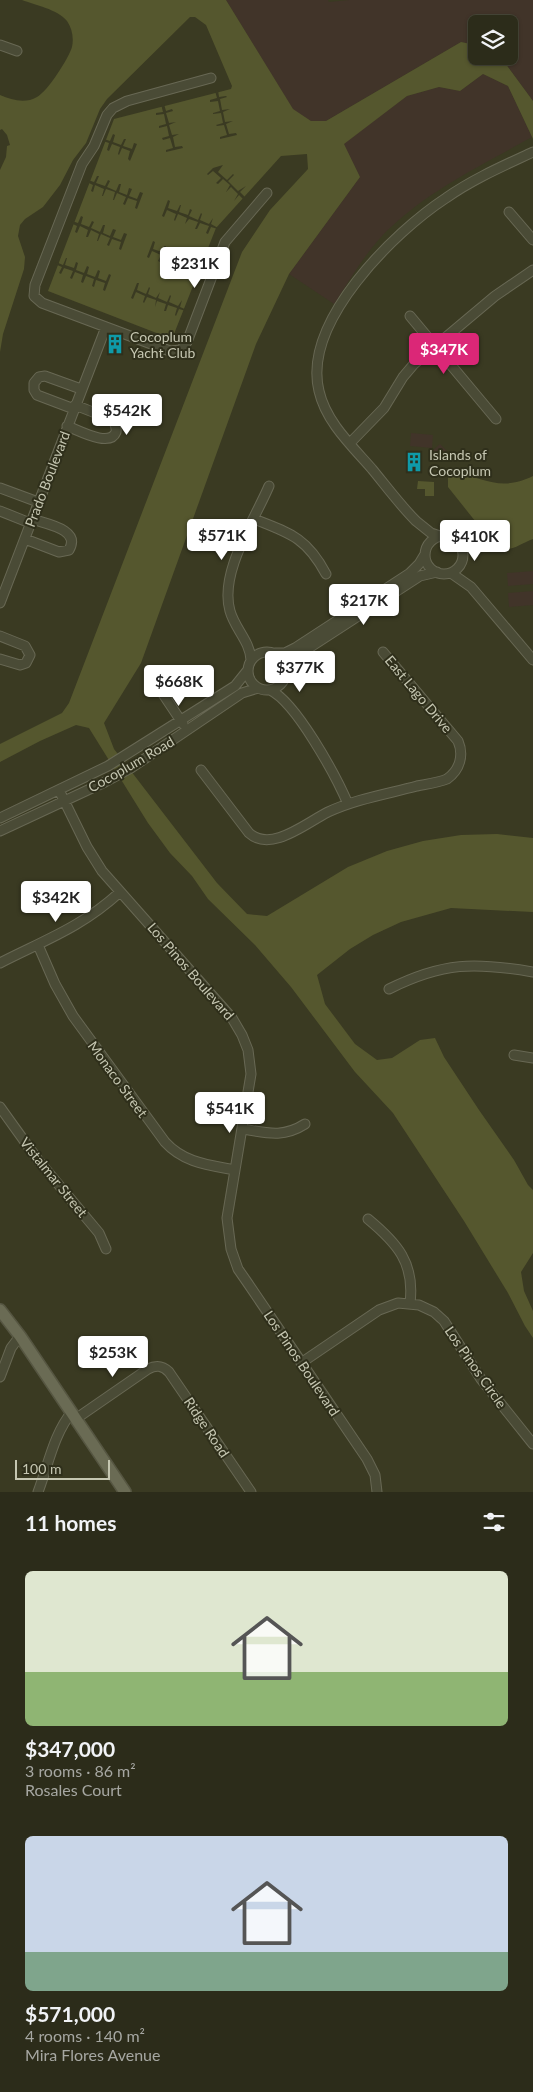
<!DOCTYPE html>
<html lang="en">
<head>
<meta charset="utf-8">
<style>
	body { margin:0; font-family:Lato,sans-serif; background:#383827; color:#f1f3f6; height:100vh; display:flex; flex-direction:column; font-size:19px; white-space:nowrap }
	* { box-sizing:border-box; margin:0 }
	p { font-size:16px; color:#a6a7a2 }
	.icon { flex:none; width:28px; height:28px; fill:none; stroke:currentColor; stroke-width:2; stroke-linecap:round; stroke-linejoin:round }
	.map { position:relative; height:1492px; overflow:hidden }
	.panel { display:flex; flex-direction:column; background:#2c2c1a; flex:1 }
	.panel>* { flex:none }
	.controls { position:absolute; left:468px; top:15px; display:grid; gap:10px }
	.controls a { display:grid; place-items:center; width:50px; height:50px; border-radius:8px; background:#2c2c1a; box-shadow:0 1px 4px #0004,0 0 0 1px #484839; font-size:25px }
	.scale { position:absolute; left:15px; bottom:12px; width:95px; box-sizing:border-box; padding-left:5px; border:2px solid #c5c6b1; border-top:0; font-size:14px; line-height:18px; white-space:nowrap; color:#c5c6b1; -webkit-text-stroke:4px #2f2f1b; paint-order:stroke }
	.price { position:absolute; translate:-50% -42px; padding:0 11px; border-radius:5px; background:#fff; color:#222; font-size:16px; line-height:32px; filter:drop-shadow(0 1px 2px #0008) }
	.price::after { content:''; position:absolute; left:50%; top:30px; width:15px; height:11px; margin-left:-8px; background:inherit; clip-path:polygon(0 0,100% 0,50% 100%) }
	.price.current { background:#db2777; color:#fff }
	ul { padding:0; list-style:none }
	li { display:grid; align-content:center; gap:10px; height:265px; padding:0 25px }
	li span { display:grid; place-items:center; height:155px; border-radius:8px; color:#555 }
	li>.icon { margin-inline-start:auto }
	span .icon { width:90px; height:90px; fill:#fffc; stroke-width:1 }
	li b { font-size:21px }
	h2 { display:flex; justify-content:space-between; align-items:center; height:60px; padding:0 25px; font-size:21px }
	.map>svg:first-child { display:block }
	.green { fill:#413429 }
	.water { fill:#55572e }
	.pier { fill:#3a3a22 }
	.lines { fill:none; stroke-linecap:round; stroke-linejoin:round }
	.minor-casing { stroke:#686854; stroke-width:11 }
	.major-casing { stroke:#565642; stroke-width:14 }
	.minor { stroke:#4a4b36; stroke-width:9 }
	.major { stroke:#6a6b54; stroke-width:11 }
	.labels { text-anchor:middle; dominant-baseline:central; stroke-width:4; stroke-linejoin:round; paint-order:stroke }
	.poi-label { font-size:14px; fill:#c5c6b1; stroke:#2f2f1b; text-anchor:start }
	.street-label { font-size:14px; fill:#c5c6b1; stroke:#2f2f1b }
</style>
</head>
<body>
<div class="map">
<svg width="533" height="1492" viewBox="0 0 533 1492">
	<rect width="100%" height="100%" fill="#3a3a22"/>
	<path class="green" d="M226 0H328L329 2 349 0H533V101L500 56H509V24H476V45L461 42 326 121H311L293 110Z
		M483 74 508 86 532 137C484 164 431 189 391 227 368 248 351 278 334 304L289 274 360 177 343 144 407 96 439 87 460 91Z
		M411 433 433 435 432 448 410 446Z
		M440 444 453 457 449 461 443 458H436L431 452Z
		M533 571V584L508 586 507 573Z
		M533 591V605L509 607 508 593Z"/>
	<path class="water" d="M22 0H226L293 109 311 121H326L461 42 476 45V56H500L533 101V139L508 86 483 74 460 91 439 87 407 96 344 144 360 177 289 274 256 344 141 663 104 723 114 749 217 883 247 914 267 916 348 867 387 851 423 841 461 835 497 834 533 838V912L451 908 401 922 373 935 350 949 317 975 325 1004 355 1044 377 1060 392 1058 420 1040 435 1038 444 1057 479 1110 514 1160 528 1185 533 1190V1253L521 1272 524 1291 533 1311V1338L525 1326 508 1293 464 1221 393 1113 355 1072 291 987 255 945 208 899 192 876 170 853 148 823 89 728 76 725 40 741 0 762V744L62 713 69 703 242 252 270 210 308 169 307 154 281 156 216 228 172 339 48 291 114 119 231 89 232 86 206 25 195 17H190L107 99 100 109 86 143 73 160 60 185 43 207 25 219 20 225 18 236 25 257 24 269 3 334 0 352V170L6 157 7 146 10 145 7 135 2 129 0 130V95C12 100 25 104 37 97 47 92 69 58 72 47 74 38 72 28 67 21 57 9 35 5 22 0Z
		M455 473C486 478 500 492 533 476V539C515 546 508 556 491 541L448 487V477Z
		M418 481 434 482V496H425V489H417Z"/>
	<path class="pier" d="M218 90 219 97 226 96 227 97 220 99 222 110 230 109 223 112 225 122 233 121 226 124 229 134 236 133 237 135 220 139V137L227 135 224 125 217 126 216 125 223 123 221 113 213 114V113L220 111 218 101 210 102V100L217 98 215 91Z
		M161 104H164L166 111 172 109 173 111 166 113 169 123 176 122 169 125 172 135 179 134 173 137 175 147 182 146 183 148 166 152V150L173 148 170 138 163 140 162 138 169 136 167 126 159 128V126L166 124 164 114 156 115V113L163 112Z
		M113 134 115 135 113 142 121 145 124 139H126L123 146 132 149 134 143 137 144 130 161 128 159 130 151 122 148 119 155 118 154 120 147 112 144 109 151 107 150 109 143 103 141 104 139 110 141Z
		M223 165 218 172 227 180 233 174 234 175 228 181 238 191 246 186 240 192 246 198 244 200 239 195 234 201 238 194 231 187 226 192 230 185 223 179 218 184 216 183 221 178 213 171 208 175 207 174 213 168Z
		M97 176H99L96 183 105 186 108 180 110 181 107 187 116 191 119 184H121L119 192 127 195 129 188 132 189 129 196 137 199 140 192 143 193 137 209 135 208 137 201 128 198 125 205 123 204 126 197 117 193 114 200H113L115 192 106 189 103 196H102L104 189 95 185 93 192 91 191 93 185 87 182 88 180 94 182Z
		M168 200 170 201 168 208 177 211 180 205H181L179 212 188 215 190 209 192 210 189 216 198 220 201 213 202 214 200 220 209 224 213 218 211 224 218 228V229L211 227 208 234 206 233 209 226 200 223 197 229H195L198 222 189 219 185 224 187 218 178 214 175 221 174 220 176 214 167 210 164 217 162 216Z
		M81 216 83 217 81 224 89 227 92 221 94 222 91 228 100 232 103 225H105L103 233 110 236 113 229 116 230 113 237 121 240 124 233 127 234 121 250 119 249 121 242 112 239 109 246 107 245 110 238 101 234 98 241H97L99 234 91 230 88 237H86L88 230 80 226 77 233 75 232 77 226 71 223 72 221 78 223Z
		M153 241 155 242 153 249 162 252 164 246H166L164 253 172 256 175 250 174 257 183 260 186 254 187 255 185 261 194 265 198 259 195 265 203 268 202 270 195 268 192 275 191 274 193 267 184 264 181 270H180L182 263 173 260 171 266 172 259 163 255 160 262 158 261 161 255 152 251 149 258 147 257Z
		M66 258H67L65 265 74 268 76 262 78 263 76 270 84 273 87 266 89 267 87 274 95 277 98 270 100 271 98 278 106 281 109 274 111 275 105 291 103 290 105 283 96 280 94 287 92 286 94 279 86 276 83 283 81 282 83 275 75 272 72 279 70 278 73 271 64 268 61 274 59 273 62 267 55 264 56 262 63 265Z
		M137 283H139L137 290 146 294 149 287 150 288 148 294 156 298 160 292 158 298 167 302 170 295 171 296 169 302 178 306 182 300 180 307 187 310 186 311 179 309 176 316 175 315 177 308 168 305 166 311H164L166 304 157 301 155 307 156 300 147 297 144 303 143 302 145 296 136 292 133 299 131 298Z"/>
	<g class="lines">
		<defs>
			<path id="minor" d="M0 45 17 51
				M211 78 127 101 113 108 107 115 94 146 82 164 35 285 34 296 42 303 170 351 181 350 187 342 225 242 267 193
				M509 212 533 240
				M410 316 496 419
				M74 409 37 395 34 390V383L39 377 45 376 81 389
				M67 426C78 430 110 448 116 432 117 427 115 424 113 420L75 405
				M350 443 384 408 403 377 414 364 495 296 533 270
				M0 488 38 502
				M0 511 30 523
				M254 519C290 533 307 538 326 574
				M425 555a19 19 0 1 1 38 0a19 19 0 1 1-38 0Z
				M440 536 431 533 416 521C400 505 386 486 372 469 352 446 326 422 319 391 302 322 394 232 446 198 473 179 503 166 533 152
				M25 539 59 552 69 550C81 529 46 524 32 519
				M451 573 471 587 533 660
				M0 603 106 327
				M0 636 25 646 30 655 26 663 20 665 0 659
				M248 671a19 19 0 1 1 38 0a19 19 0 1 1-38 0Z
				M275 653H285L295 648 410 573 419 564 425 554
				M251 660C250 641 235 629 230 611 219 573 254 521 269 486
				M287 671 294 659 309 648 420 576 437 572
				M270 690C296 702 336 776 348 804
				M161 691 183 724
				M201 770 249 833C271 853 306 823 328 812 356 799 387 794 417 786 427 784 437 783 447 779 460 770 464 755 458 741L383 652
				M59 790 87 847 102 871 232 1018 242 1035 248 1050 251 1074 227 1218 231 1249 238 1269 247 1282 367 1459 375 1475 377 1492
				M0 818 108 766 235 686 247 671
				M0 831 105 782 131 768 242 693 258 688
				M38 945 55 984 73 1016 165 1142C184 1163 209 1165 235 1170
				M0 963C45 940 82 927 120 892
				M389 989C443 962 475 962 533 972
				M514 1055 533 1058
				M0 1107 38 1160 99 1233 106 1249
				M243 1129C267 1133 283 1138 305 1124
				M368 1219C397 1243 415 1263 410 1303
				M301 1363 379 1310 398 1303 419 1305 434 1312 444 1321 481 1379 533 1444
				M0 1377 11 1348 20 1336
				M77 1418 148 1369C156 1365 162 1365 169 1372L251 1492
				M38 1492C48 1466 54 1433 72 1412"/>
			<path id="major" d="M0 1310 20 1336 125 1492"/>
		</defs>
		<use href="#minor" class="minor-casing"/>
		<use href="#major" class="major-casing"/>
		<use href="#minor" class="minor"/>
		<use href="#major" class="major"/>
	</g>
	<defs>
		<symbol id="building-bare" viewBox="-9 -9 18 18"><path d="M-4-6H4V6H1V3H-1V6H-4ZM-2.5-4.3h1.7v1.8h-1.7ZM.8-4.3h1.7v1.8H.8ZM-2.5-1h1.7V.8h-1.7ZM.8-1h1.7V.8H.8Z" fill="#0f9aa8" stroke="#2f2f1b" stroke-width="2.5" paint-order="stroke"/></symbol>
	</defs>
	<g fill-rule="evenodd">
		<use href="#building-bare" x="101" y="330" width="28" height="28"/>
		<use href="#building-bare" x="400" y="448" width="28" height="28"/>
	</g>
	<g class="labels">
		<g class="poi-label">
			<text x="130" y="336">Cocoplum<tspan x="130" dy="16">Yacht Club</tspan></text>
			<text x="429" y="454">Islands of<tspan x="429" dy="16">Cocoplum</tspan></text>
		</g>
		<g class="street-label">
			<text transform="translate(47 479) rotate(-69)">Prado Boulevard</text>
			<text transform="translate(419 694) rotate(50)">East Lago Drive</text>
			<text transform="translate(131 764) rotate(-30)">Cocoplum Road</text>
			<text transform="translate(191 971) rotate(49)">Los Pinos Boulevard</text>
			<text transform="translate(118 1079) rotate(54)">Monaco Street</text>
			<text transform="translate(54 1177) rotate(51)">Vistalmar Street</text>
			<text transform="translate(302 1363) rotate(56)">Los Pinos Boulevard</text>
			<text transform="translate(476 1367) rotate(55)">Los Pinos Circle</text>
			<text transform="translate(207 1427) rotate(56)">Ridge Road</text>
		</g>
	</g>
</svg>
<div class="controls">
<a><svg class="icon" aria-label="layers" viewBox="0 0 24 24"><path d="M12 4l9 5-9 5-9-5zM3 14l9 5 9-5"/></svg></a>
</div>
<div class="scale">100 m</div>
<b class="price" style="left:195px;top:289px">$231K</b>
<b class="price current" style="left:444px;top:375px">$347K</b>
<b class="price" style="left:127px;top:436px">$542K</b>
<b class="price" style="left:222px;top:561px">$571K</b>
<b class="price" style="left:475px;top:562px">$410K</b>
<b class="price" style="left:364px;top:626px">$217K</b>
<b class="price" style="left:300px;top:693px">$377K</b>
<b class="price" style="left:179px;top:707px">$668K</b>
<b class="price" style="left:56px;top:923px">$342K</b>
<b class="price" style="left:230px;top:1134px">$541K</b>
<b class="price" style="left:113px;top:1378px">$253K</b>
</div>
<section class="panel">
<h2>11 homes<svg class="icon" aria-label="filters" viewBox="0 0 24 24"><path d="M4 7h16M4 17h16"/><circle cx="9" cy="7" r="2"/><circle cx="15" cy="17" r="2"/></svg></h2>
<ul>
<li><span style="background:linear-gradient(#dfe7d0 65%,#8fb573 0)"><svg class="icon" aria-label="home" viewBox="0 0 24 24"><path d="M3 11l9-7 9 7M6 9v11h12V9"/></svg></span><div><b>$347,000</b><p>3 rooms · 86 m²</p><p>Rosales Court</p></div></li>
<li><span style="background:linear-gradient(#c9d6e8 75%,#7fa58c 0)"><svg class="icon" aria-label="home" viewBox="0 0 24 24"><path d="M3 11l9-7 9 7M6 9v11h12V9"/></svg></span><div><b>$571,000</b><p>4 rooms · 140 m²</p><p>Mira Flores Avenue</p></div></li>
</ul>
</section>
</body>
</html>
